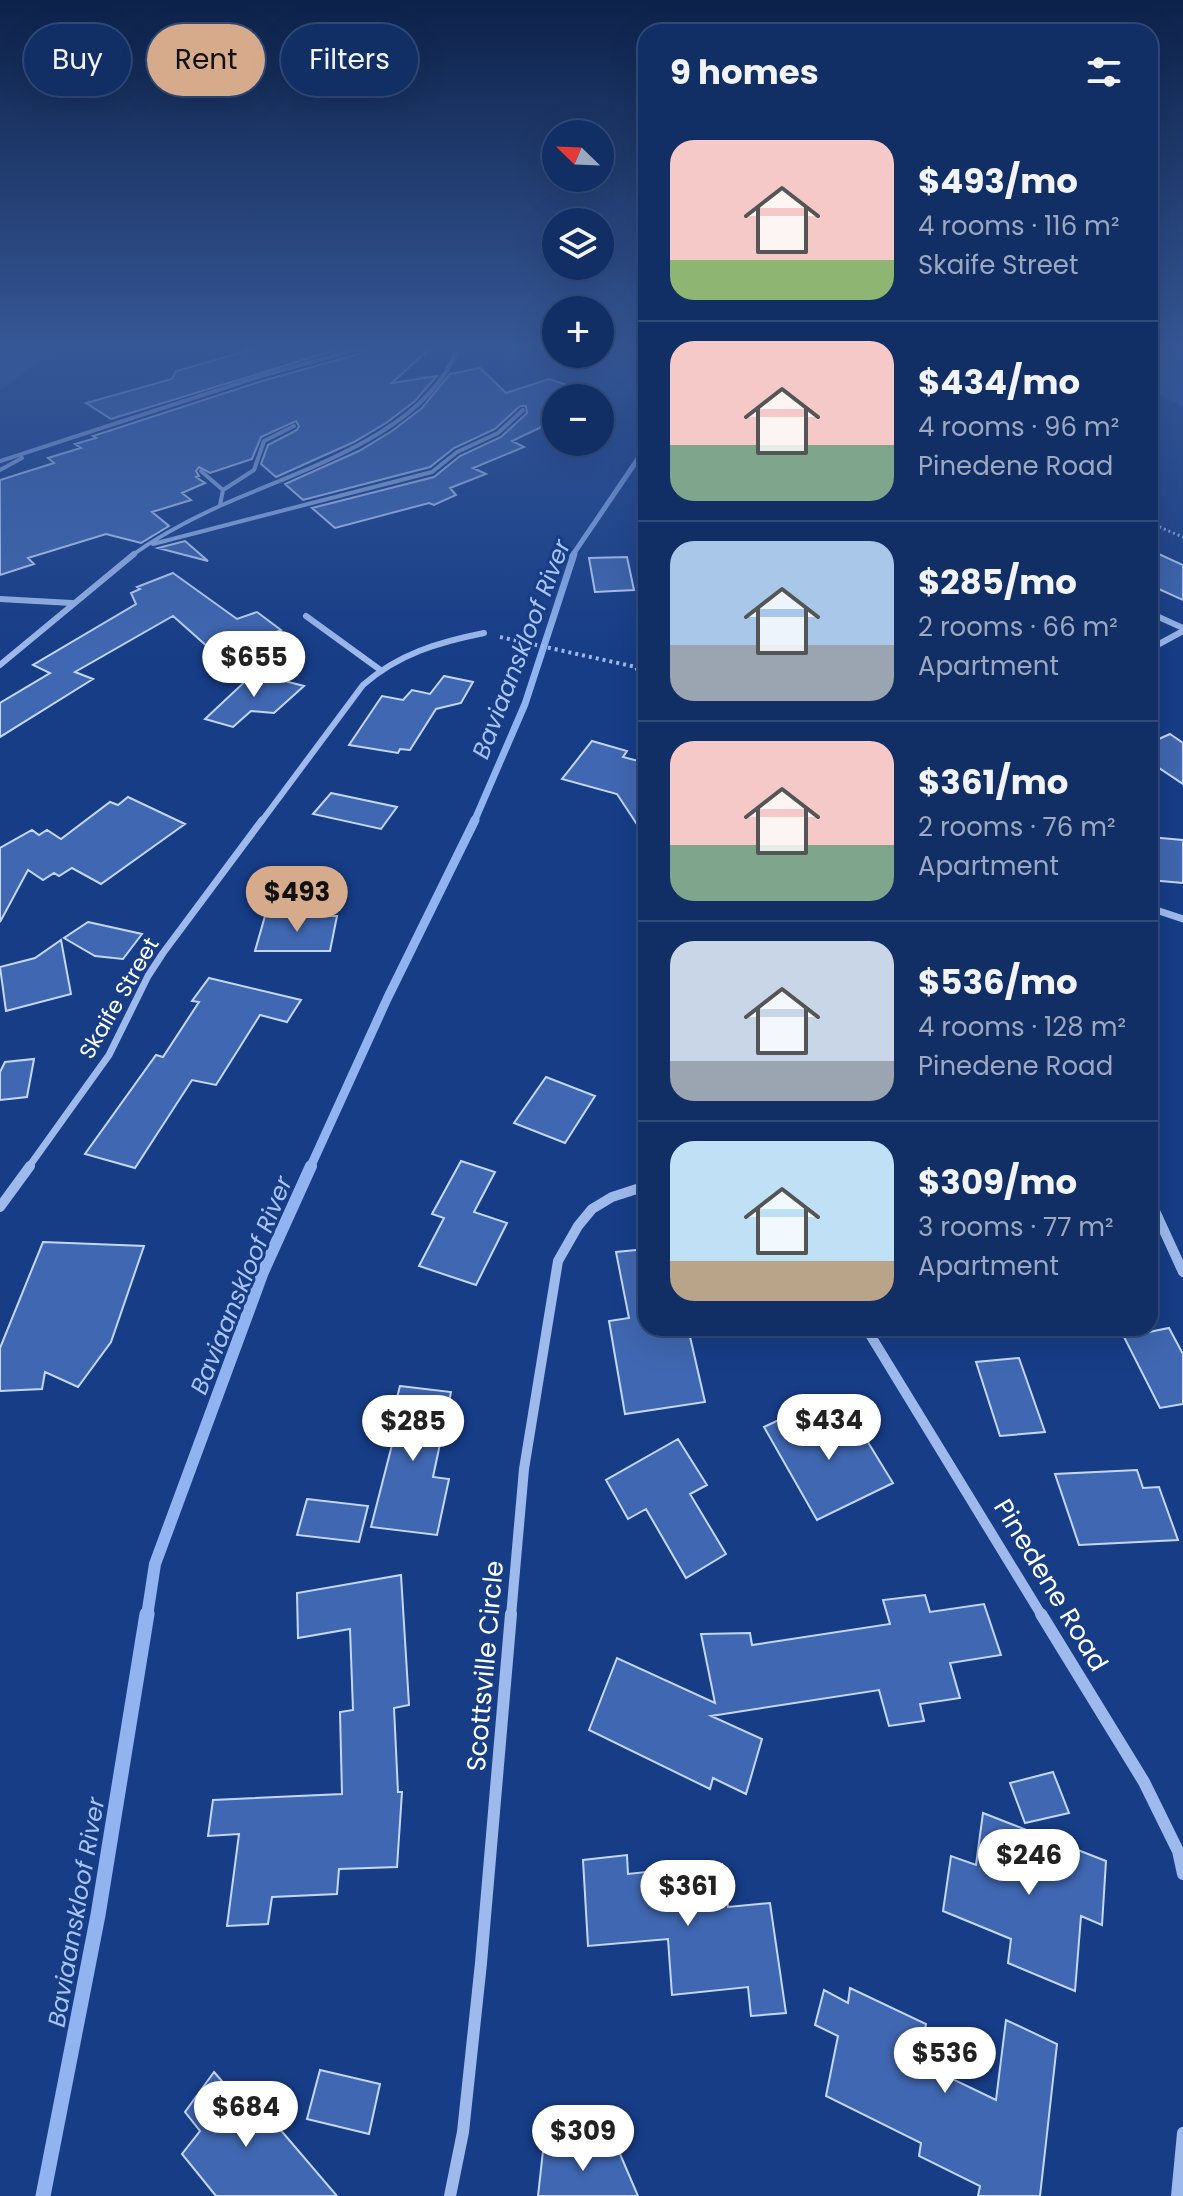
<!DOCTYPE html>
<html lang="en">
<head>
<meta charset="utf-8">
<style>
	body { margin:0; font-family:Poppins,sans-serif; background:#1e3a6e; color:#f1f3f6; height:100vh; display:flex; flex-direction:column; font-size:30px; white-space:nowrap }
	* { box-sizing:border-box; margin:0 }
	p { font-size:26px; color:#9ca8bf }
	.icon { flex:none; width:44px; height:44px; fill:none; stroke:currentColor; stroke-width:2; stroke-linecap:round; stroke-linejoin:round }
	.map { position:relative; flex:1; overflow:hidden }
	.side { position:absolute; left:638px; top:24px; width:520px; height:1312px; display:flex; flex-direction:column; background:#112e65; border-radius:24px; box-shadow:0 8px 32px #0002,0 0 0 2px #304a79 }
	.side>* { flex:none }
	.banner { position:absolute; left:24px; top:24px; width:494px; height:72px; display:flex; gap:16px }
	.needle { width:52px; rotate:293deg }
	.buttons { position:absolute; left:542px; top:120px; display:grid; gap:16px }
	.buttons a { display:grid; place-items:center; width:72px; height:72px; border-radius:50%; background:#112e65; box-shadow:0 8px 32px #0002,0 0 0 2px #304a79; font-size:40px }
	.price { position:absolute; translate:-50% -68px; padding:0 18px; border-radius:28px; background:#fff; color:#222; font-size:26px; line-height:52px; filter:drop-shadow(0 2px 4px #0008) }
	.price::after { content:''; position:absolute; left:50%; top:48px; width:24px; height:18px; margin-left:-12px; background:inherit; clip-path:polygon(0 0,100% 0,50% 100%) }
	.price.on { background:#d6ab8b; color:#111 }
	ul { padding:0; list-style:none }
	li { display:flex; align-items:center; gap:24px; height:200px; padding:0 32px }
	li+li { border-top:2px solid #304a79 }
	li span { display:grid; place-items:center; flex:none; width:224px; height:160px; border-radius:24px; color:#555 }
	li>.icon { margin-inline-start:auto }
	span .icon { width:96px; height:96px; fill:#fffc; stroke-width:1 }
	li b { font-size:34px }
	h2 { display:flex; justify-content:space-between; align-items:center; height:96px; padding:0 32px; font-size:34px }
	.pill { padding:0 28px; border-radius:36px; background:#112e65; box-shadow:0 8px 32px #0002,0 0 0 2px #304a79; font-size:28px; line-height:72px }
	.pill.on { background:#d6ab8b; color:#111 }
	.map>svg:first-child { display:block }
	.green { fill:#2a55a6 }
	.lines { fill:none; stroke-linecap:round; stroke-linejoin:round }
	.stream-far4 { stroke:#91b3f0; stroke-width:5 }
	.stream-far3 { stroke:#91b3f0; stroke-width:7 }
	.stream-far2 { stroke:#91b3f0; stroke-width:9 }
	.stream-far1 { stroke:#91b3f0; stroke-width:12 }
	.stream { stroke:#91b3f0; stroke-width:15 }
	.building { fill:#4067b1; stroke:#c4d7fa; stroke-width:2 }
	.path-far1 { stroke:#9ebaed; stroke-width:3; stroke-dasharray:2 3; stroke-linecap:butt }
	.path { stroke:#9ebaed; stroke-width:4; stroke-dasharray:3 4; stroke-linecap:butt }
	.street-far4 { stroke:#9ebaed; stroke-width:4 }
	.street-far3 { stroke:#9ebaed; stroke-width:6 }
	.street-far2 { stroke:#9ebaed; stroke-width:7 }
	.street-far1 { stroke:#9ebaed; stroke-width:10 }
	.street { stroke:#9ebaed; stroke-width:12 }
	.labels { text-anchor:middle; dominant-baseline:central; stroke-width:6; stroke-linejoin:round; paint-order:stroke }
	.street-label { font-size:22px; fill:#fff; stroke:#173d87 }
	.water-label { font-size:24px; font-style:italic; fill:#aac4f5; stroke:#173d87 }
	.near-street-label { font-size:26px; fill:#fff; stroke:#173d87 }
</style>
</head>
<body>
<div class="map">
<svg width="1183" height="2196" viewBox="0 0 1183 2196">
	<rect width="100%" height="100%" fill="#173d87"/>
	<path class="green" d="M0 349H57L0 390Z
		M1150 349H1183V406L1150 390Z"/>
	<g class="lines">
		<path class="stream-far4" d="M572 556 646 447"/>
		<path class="stream-far3" d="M474 822 525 704 574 554"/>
		<path class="stream-far2" d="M310 1168 387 999 475 820"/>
		<path class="stream-far1" d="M147 1616 155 1564 263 1272 311 1166"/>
		<path class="stream" d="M43 2196 98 1915 147 1614"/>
	</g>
	<path class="building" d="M254 349H339L111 419 86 403 172 379 176 371Z
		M363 349H429L392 383 437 376 415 401 386 423 354 442 276 477 261 464 268 445 297 430 299 426 296 421 261 437 252 459 210 473 199 467 196 471 199 476 196 477 205 483 182 493 191 500 152 512 169 526 141 543 106 534 28 558 34 564 0 575V480L54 463 48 458 81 448 75 444 96 438 93 436 262 381 359 354Z
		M480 368 506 393 549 379 582 390 565 398H556V420L512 441 524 447 473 468 486 474 450 488 456 495 434 505 429 503 335 528 312 508 434 477 460 456 501 437 527 413 526 406H520L495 429 454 448 430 467 303 500 285 484 359 451 392 431 422 408 450 374Z
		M185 541 208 561 158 548Z
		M1150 550 1183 565V600L1150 585Z
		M627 557 634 590 595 592 589 558Z
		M173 573 237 619 257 612 281 630 218 656 173 616 75 672 93 679 0 737V703L50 673 33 665 136 604 131 593 140 589 137 587Z
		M254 673 304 686 274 713 251 711 233 727 205 719Z
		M444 676 473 682 461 703 436 709 410 750 400 749 398 753 349 745 382 696 403 700 412 690 430 694Z
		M1170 734 1183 743V784L1150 762V743Z
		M592 741 627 751 623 757 646 763V838L617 794 562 779Z
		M331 793 397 807 381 829 313 814Z
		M128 797 185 824 101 884 72 868 59 876 54 873 43 880 28 870 0 922V848L32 830 39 835 47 830 61 839 110 802 118 805Z
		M1150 837 1183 840V883L1150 880Z
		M265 916H337L330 951H255Z
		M88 922 142 934 123 959 95 956 64 938Z
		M61 940 71 994 6 1011 0 967 35 958Z
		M209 978 301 1000 287 1022 260 1015 216 1085 192 1080 135 1168 85 1154 156 1055 163 1057 199 1002 192 1001Z
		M34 1059 27 1097 0 1100V1072L5 1062Z
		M546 1077 595 1096 565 1143 514 1123Z
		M461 1161 495 1172 474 1212 507 1223 476 1285 419 1266 444 1218 432 1214Z
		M43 1242 144 1246 111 1342 78 1387 45 1372 42 1389 0 1391V1348Z
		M646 1249V1328H688L705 1402 625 1414 609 1321 629 1318 616 1252Z
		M1169 1328 1183 1354V1404L1160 1408 1124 1337Z
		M1019 1358 1045 1432 1000 1436 976 1362Z
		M400 1386 451 1392 433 1477 449 1479 437 1535 371 1527 394 1437 380 1435 388 1404 395 1405Z
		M847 1408 893 1483 817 1520 764 1427 787 1416 796 1432Z
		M678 1439 707 1485 690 1494 726 1554 686 1578 646 1509 628 1519 606 1480Z
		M1137 1470 1143 1488 1159 1487 1178 1540 1079 1545 1055 1474Z
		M307 1499 368 1506 359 1542 297 1535Z
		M401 1575 409 1705 394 1708 398 1792H402L397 1867 339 1869 337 1894 272 1897 268 1924 227 1926 239 1834 208 1836 213 1800 342 1794 340 1712 353 1710 350 1629 298 1638 297 1593Z
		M925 1595 930 1612 984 1604 1001 1655 950 1663 960 1698 920 1704 924 1721 889 1726 879 1690 711 1716 762 1739 746 1794 713 1778 710 1789 589 1730 617 1658 715 1703 701 1634 750 1633 752 1645 890 1624 883 1600Z
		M1053 1772 1069 1813 1025 1823 1010 1783Z
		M983 1813 1106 1861 1102 1925 1081 1916 1075 1991 1008 1963 1011 1939 943 1911 951 1856 976 1865Z
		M627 1855 628 1874 722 1864 728 1907 770 1903 786 2013 751 2016 748 1987 672 1995 668 1939 588 1946 583 1860Z
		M850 1988 926 2024 919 2063 996 2100 1006 2020 1057 2044 1040 2196H978L980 2186 919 2156 921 2143 826 2096 838 2036 815 2025 824 1990 848 2003Z
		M320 2070 380 2084 369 2134 307 2119Z
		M214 2072 235 2096 243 2086 337 2196H216L182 2154 200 2131 185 2112Z
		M544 2142 620 2154 638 2196H538Z"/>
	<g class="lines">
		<path class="path-far1" d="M1150 523 1183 537"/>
		<path class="path" d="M500 637 636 667 646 687"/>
		<path class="street-far4" d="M0 461 261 376 358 349
			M0 470 22 458
			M201 471 223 490
			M220 505 223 490 254 470 264 441 294 426
			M153 544 432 472 457 452 498 433 523 410
			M131 556C160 535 191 519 222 505 297 471 427 434 457 349"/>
		<path class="street-far3" d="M0 599 72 603
			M1150 613 1183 628
			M306 616 379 669
			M1150 649 1183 631
			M0 665 134 554
			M261 822 363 685C398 654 439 642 484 633"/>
		<path class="street-far2" d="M1150 908 1183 919
			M28 1168 109 1055 148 976 163 953 262 820"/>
		<path class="street-far1" d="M1150 1200 1183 1272
			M0 1207 30 1166
			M866 1328 1042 1616
			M511 1616 524 1469 558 1261 578 1226 592 1209 612 1197 646 1186"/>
		<path class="street" d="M1041 1614 1144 1782 1178 1851 1183 1874
			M450 2196 463 2132 481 1963 511 1614
			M1177 2196 1183 2133"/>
	</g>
	<linearGradient id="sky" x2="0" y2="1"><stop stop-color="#0d224a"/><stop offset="0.53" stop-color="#365796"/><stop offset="1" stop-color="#365796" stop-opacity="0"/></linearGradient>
	<rect width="1183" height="657" fill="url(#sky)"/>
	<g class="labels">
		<g class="street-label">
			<text transform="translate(119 998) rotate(-60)">Skaife Street</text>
		</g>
		<g class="water-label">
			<text transform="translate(521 649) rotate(-69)">Baviaanskloof River</text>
			<text transform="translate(241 1285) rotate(-68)">Baviaanskloof River</text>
			<text transform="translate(76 1912) rotate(-80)">Baviaanskloof River</text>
		</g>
		<g class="near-street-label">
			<text transform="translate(1051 1585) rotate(59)">Pinedene Road</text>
			<text transform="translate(485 1666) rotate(-85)">Scottsville Circle</text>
		</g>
	</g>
</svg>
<div class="buttons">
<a><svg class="needle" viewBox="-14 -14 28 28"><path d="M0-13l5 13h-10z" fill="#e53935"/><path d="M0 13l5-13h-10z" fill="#9ca8bf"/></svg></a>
<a><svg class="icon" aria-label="layers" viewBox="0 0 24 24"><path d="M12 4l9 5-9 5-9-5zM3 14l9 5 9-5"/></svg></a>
<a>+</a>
<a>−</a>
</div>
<b class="price" style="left:254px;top:699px">$655</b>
<b class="price on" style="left:297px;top:934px">$493</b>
<b class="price" style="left:829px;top:1462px">$434</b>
<b class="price" style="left:413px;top:1463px">$285</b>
<b class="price" style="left:1029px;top:1897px">$246</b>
<b class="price" style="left:688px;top:1928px">$361</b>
<b class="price" style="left:945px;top:2095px">$536</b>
<b class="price" style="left:246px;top:2149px">$684</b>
<b class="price" style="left:583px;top:2173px">$309</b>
<div class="banner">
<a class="pill">Buy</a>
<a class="pill on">Rent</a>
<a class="pill">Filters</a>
</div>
<section class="side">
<h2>9 homes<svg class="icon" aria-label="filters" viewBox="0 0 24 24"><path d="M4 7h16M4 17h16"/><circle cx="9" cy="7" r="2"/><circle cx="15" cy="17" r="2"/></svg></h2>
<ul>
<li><span style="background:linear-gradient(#f6c9c9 75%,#8fb573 0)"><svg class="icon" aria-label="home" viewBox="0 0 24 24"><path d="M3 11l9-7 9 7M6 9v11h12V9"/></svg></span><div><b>$493/mo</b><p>4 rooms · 116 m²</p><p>Skaife Street</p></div></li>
<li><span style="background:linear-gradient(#f6c9c9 65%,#7fa58c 0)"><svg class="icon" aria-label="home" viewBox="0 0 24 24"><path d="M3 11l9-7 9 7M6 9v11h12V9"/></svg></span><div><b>$434/mo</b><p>4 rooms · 96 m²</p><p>Pinedene Road</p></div></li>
<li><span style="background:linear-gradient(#a9c7e8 65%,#9aa5b1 0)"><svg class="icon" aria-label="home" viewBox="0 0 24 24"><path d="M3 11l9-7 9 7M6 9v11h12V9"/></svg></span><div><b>$285/mo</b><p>2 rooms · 66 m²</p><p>Apartment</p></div></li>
<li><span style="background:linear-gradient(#f6c9c9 65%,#7fa58c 0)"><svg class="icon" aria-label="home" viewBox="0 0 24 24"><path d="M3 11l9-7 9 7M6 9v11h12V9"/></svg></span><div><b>$361/mo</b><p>2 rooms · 76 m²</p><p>Apartment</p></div></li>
<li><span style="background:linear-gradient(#c9d6e8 75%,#9aa5b1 0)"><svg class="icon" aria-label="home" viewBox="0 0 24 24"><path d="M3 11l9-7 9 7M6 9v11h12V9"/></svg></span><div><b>$536/mo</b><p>4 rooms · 128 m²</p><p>Pinedene Road</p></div></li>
<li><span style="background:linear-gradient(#bfe0f5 75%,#b9a48a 0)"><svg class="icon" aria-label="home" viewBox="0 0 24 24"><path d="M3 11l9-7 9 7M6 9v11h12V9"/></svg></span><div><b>$309/mo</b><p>3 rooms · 77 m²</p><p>Apartment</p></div></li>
</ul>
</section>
</div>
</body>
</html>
